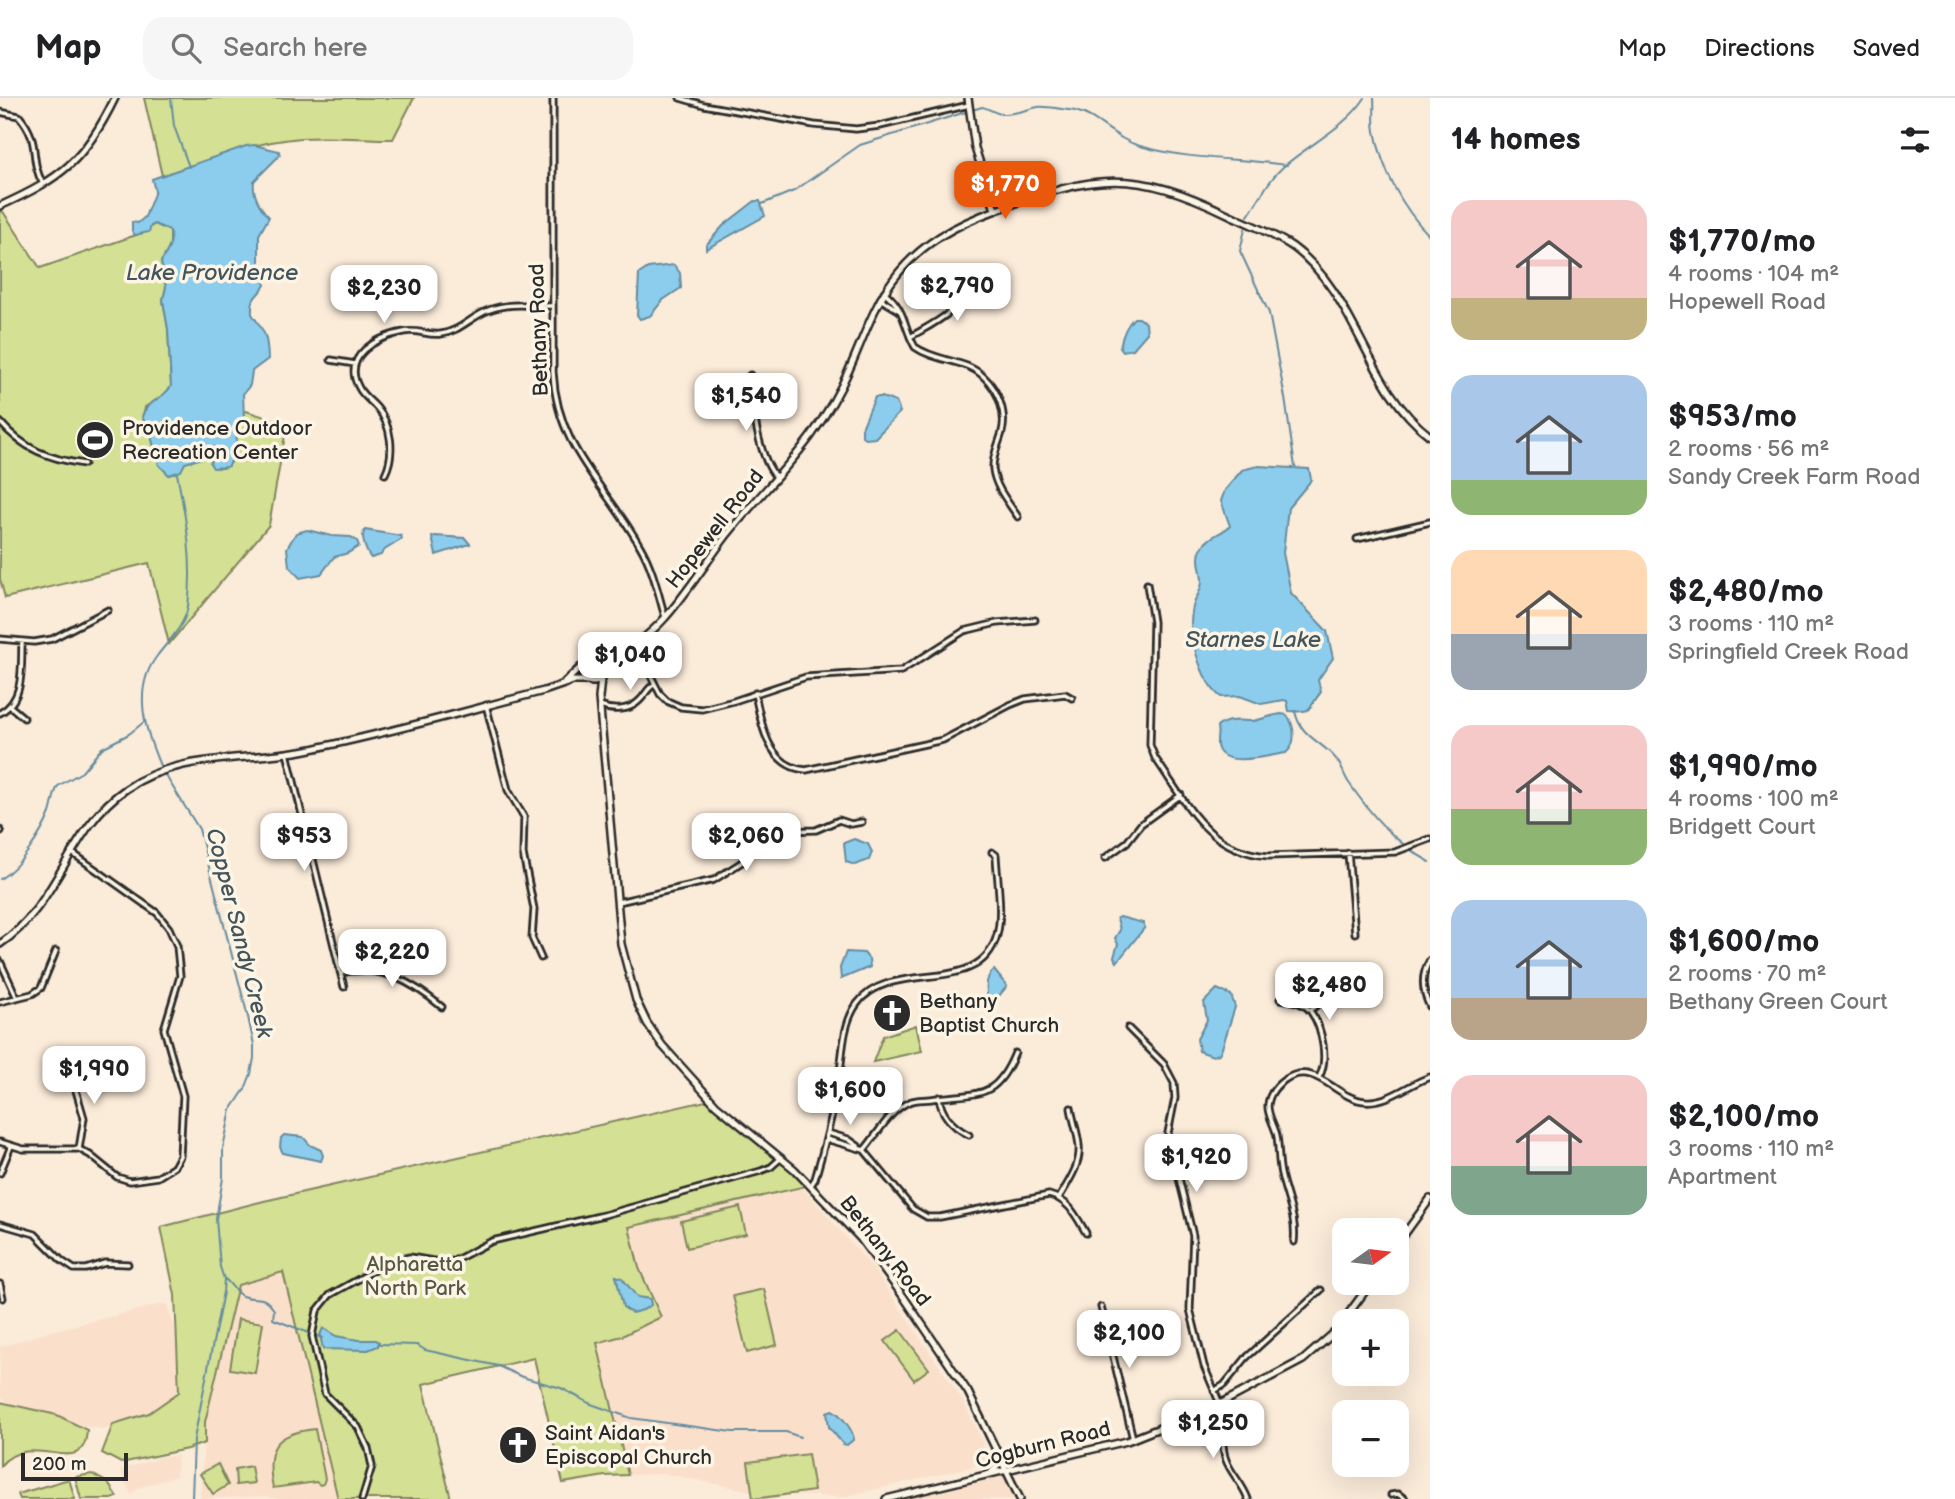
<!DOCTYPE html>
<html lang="en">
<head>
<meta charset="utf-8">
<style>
	body { margin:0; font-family:"Balsamiq Sans",sans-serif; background:#f6f6f6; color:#202124; height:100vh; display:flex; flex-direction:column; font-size:26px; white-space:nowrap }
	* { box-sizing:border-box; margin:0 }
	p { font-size:23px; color:#757577 }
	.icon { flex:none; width:38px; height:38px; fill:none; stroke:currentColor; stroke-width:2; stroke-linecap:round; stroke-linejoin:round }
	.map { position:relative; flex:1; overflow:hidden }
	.side { display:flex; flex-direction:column; background:#fff; width:525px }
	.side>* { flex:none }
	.needle { width:46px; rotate:76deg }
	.tools { position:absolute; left:1332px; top:1120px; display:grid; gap:14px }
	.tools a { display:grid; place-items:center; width:77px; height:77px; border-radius:14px; background:#fff; box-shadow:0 7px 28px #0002; font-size:35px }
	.scale { position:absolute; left:21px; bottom:18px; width:107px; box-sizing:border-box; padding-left:7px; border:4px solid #2b2b2b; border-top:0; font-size:19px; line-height:24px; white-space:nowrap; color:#2b2b2b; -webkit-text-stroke:5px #fcf5e5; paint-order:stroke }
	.price { position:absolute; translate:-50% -60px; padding:0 16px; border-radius:14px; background:#fff; color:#222; font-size:23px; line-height:46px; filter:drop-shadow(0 2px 4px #0008) }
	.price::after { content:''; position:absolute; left:50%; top:42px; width:21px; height:16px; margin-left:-10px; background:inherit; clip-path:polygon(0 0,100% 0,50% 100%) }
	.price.on { background:#ea580c; color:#fff }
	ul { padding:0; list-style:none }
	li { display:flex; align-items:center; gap:21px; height:175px; padding:0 21px }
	li span { display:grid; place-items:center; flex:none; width:196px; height:140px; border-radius:21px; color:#555 }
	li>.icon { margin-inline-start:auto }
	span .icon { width:84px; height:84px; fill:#fffc; stroke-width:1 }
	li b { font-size:30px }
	h2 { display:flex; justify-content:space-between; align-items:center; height:84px; padding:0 21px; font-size:30px }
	header { display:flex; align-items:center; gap:42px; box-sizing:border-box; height:98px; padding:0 35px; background:#fff; border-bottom:2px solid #e0e0e0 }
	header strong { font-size:33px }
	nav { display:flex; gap:38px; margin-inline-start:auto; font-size:24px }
	.search { width:490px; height:63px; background:#f6f6f6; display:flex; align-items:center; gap:18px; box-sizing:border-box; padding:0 24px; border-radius:21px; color:#757577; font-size:26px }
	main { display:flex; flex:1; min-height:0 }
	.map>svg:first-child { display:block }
	.built { fill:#fae0cb }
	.green { fill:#d4e093; stroke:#80865f; stroke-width:2 }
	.water { fill:#8ccded; stroke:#658c9f; stroke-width:2 }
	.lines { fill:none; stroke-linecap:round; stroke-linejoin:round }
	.stream { stroke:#658c9f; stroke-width:2 }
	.street-casing { stroke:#2b2b2b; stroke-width:9 }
	.secondary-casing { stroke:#2b2b2b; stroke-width:10 }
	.street { stroke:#fcf5e5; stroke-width:3.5 }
	.secondary { stroke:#fcf5e5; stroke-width:5 }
	.labels { text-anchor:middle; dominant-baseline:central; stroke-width:7; stroke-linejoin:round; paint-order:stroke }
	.street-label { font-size:21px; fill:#2b2b2b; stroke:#fcf5e5 }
	.poi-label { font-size:21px; fill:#2b2b2b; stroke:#fcf5e5; text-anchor:start }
	.park-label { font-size:21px; fill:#555845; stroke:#fcf5e5 }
	.water-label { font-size:23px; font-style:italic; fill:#43545c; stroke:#fcf5e5 }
</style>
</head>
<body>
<header>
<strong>Map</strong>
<div class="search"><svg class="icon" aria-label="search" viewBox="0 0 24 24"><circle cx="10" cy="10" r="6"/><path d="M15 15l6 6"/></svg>Search here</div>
<nav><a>Map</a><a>Directions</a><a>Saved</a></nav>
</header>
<main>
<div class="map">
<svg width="1430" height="1401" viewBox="0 0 1430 1401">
	<rect width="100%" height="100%" fill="#fbebd9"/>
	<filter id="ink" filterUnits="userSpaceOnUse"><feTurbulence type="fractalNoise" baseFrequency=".0143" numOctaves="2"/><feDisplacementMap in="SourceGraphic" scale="14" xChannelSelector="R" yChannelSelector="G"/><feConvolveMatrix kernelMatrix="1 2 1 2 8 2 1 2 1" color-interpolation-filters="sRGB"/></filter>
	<g filter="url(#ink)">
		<path class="built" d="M802 1089 873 1170 963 1303 991 1362 979 1367 843 1399 790 1397 781 1399 666 1376 628 1377 597 1244 622 1238 661 1219 639 1170 629 1129Z
			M283 1174 338 1401H278L267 1398 200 1401 205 1323 238 1186Z
			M167 1205 187 1278 161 1317 104 1331 31 1320 0 1299V1249L51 1233Z
			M178 1358 176 1378 138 1390 131 1397 120 1372 162 1359Z
			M1010 1377 1019 1401H900L959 1389Z"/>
		<path class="green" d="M144 0H414L393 41C363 41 331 38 301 40 254 44 206 61 163 82Z
			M0 109 40 170 139 136 155 126 170 133V151L161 164 166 189 163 202 168 231 171 288 167 295 145 309 143 323 150 334 159 367 184 365 202 360 204 348 215 349 212 368C238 379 236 343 237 326L244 320 243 312 287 326 269 427 169 546 149 465 5 500 0 481Z
			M916 927 922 953 873 964 883 938Z
			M710 1002 777 1057 806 1088 629 1129 639 1170 661 1219 622 1238 597 1245 628 1377 605 1378 563 1385 534 1260 423 1286 451 1401H338L283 1174 238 1187 205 1324V1345L187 1351 121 1365 102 1355 113 1326 149 1315 179 1294 175 1197 161 1129 264 1103Z
			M740 1109 746 1136 687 1150 681 1123Z
			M764 1191 777 1247 747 1255 733 1198Z
			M238 1221 263 1225 255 1275 230 1271Z
			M900 1232 929 1271 914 1282 885 1243Z
			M0 1304 57 1317 87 1332C84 1385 33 1329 0 1368Z
			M315 1331 325 1381 323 1386 320 1387 316 1384 273 1390C265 1351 274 1335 315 1331Z
			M808 1356 814 1393 753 1401 748 1364Z
			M218 1366 228 1387 213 1396 200 1376Z
			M251 1368 254 1385 236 1387 235 1371Z
			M92 1376 108 1385 117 1399 112 1401H81L75 1379Z
			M69 1381 75 1401H20L18 1396Z"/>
		<path class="water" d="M254 47 279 53 280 57 254 83C252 96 260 110 269 119L259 137V168L265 187C257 200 251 197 252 216 265 235 267 236 268 261L252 273 250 287 243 296 244 320 237 326C236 342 239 356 227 369L213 370 210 365 215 349 205 348 202 360 185 365 181 373 169 377 159 367 150 334 142 319C145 304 164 301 171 288L168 231 163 202 166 189 161 164C167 153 173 147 170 133L155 126 151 128 149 134 135 137 132 133V124L138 125 145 119 155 93 152 81 246 48Z
			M755 103H760L765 118 706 151V147L724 127Z
			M674 167 680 175 681 190 663 202 650 218 640 221 637 217 639 176 648 170Z
			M1134 220H1139L1146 225 1147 235 1133 251 1123 253 1120 249C1122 239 1126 227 1134 220Z
			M875 299H882L896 304 900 314 875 340 866 341 862 338V330Z
			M1258 368 1309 371 1311 381 1309 385 1288 410 1283 455 1291 495 1327 533 1333 560 1318 582 1321 594C1307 611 1314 615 1289 613L1287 603 1284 602 1261 606 1240 598 1221 599C1201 584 1186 534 1193 509 1195 500 1201 494 1202 484 1202 472 1196 462 1201 451 1207 439 1221 436 1230 428L1221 403 1225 392 1242 372Z
			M307 432 332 438 351 439 357 443 359 448 348 455 334 459 321 476 300 480 289 468 287 450 296 435Z
			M365 432 401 438 402 441 383 453 381 457 371 460C366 454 360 438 365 432Z
			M435 438 465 440 470 446 436 457 432 439Z
			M1281 616 1287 617C1295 628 1297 646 1286 655 1271 657 1225 670 1218 651 1215 645 1219 636 1217 629 1228 620 1239 623 1252 623 1262 622 1271 617 1281 616Z
			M854 741 868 746 872 754 869 762 855 767 846 764 844 745Z
			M1120 819 1143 825 1145 829 1117 864 1114 859 1118 846 1115 840 1120 832 1117 820Z
			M846 854 864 855 869 861 870 869 841 881 840 870Z
			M994 872 1007 888 999 898 991 903 988 902C986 892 985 878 994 872Z
			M1217 891 1231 897 1235 909 1222 950 1219 956 1213 958 1199 953 1197 941 1207 922 1204 904Z
			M284 1037 303 1039 310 1047 321 1052 323 1058 321 1063 283 1055 280 1049 281 1040Z
			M616 1178 622 1180 637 1199 650 1201 651 1207 643 1212 632 1215 623 1209Z
			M323 1230 336 1238 359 1242H376L379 1244 378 1248 368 1252 323 1251 320 1237Z
			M832 1312C840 1315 853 1332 854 1341L847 1347 843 1346 829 1329 827 1314Z"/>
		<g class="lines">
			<path class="stream" d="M171 0 174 28 189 69
				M1374 0C1375 11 1373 23 1375 33 1382 72 1402 110 1430 138
				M762 106 794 93 860 47 982 9C989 10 995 16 1002 16 1013 17 1027 11 1038 9 1044 8 1068 12 1075 13 1098 18 1114 41 1140 48 1188 62 1237 60 1287 67
				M1248 118C1259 102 1268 82 1283 69 1309 46 1345 30 1365 0
				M1245 131 1240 153 1269 215 1285 300 1295 369
				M1295 613C1300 639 1322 643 1336 661 1342 668 1344 678 1349 685 1372 718 1395 745 1430 764
				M161 670C146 635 131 592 157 558 168 543 185 528 188 508 194 464 186 420 177 376
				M164 675 199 731 248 919 254 947V960L251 976 245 991 231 1012 223 1050V1080L216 1121 220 1169 224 1181 223 1194 194 1341 192 1401
				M0 781C20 769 41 737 50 715 53 706 53 697 58 688L82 674 102 650 129 636 144 624
				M225 1181C231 1186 236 1195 242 1198 258 1204 262 1194 274 1212L273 1221 322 1240
				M380 1246 417 1247 425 1252 498 1268 522 1279 561 1290 591 1306 631 1320 732 1334H786L800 1339"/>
			<defs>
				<path id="street" d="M553 0V274C557 351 605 386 640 448 653 470 658 495 665 519
					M680 0 704 7 814 27 856 31 880 28 969 7
					M0 14 19 18C42 45 28 59 43 86
					M884 194C906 211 903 228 915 249 936 264 966 261 984 279 998 292 1007 315 1002 334 999 346 992 358 993 371 995 389 1008 404 1018 419
					M880 201 900 213
					M910 239C936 224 962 213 971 181
					M331 262 355 266
					M750 277C752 306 757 357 776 379
					M0 324C23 351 49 361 84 366
					M385 376C395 356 392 327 377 310 371 303 363 298 359 290 341 258 377 239 404 234 417 231 428 238 441 236 459 234 472 218 489 212 510 204 531 208 553 208
					M1357 441 1430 424
					M1147 486 1153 524 1150 647 1155 660C1187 705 1206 753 1268 758L1395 754 1430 741
					M0 541 34 544 52 541 108 512
					M636 548 660 596 667 603 681 609 702 611 734 603 806 579 901 573 964 533 997 525 1035 522
					M755 595C761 626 768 669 806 672L943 642 1010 607 1025 601 1065 596 1072 600
					M486 607 508 692 524 719 523 756 534 811 532 840 541 860
					M600 608C612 613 629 613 639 603 646 597 646 591 655 586
					M11 609 24 620
					M0 615C25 602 21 569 22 544
					M287 655 344 889
					M0 732 1 733
					M1348 755 1355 835
					M1105 760 1127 744 1141 726 1181 697
					M618 804 714 782 742 764 753 741 785 733 816 732 839 722 851 726 862 724
					M1430 862C1420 878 1422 893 1430 909
					M0 863 17 900
					M341 875C380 865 413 885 442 909
					M1280 901C1290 902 1305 905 1311 914 1322 929 1329 963 1319 979
					M0 904 32 896 41 890 56 853
					M1310 912 1332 896
					M1128 930 1164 966 1174 985 1175 1000 1168 1035 1193 1138 1190 1211 1204 1268 1220 1306
					M68 965 84 1020 79 1051
					M939 999C941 1017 953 1029 969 1037
					M828 1035 848 1041 858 1048
					M826 1041 864 1052 913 1111 927 1119H940L1049 1097C1069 1102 1076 1118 1086 1135
					M0 1044 23 1051H79L90 1057 117 1079 130 1083 158 1079 174 1069 180 1058 183 998 164 931 180 878 177 848 169 830 157 815 71 754
					M864 1052C878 1036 889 1013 909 1004 916 1001 924 1002 931 1001 977 994 995 1004 1015 955
					M0 1075 11 1048
					M811 1087 815 1081C824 1050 832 1019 838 988 843 961 841 928 857 906 891 859 980 901 997 837 1003 815 997 781 996 757L992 754
					M1059 1100C1068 1084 1081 1067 1079 1048 1078 1035 1073 1023 1071 1010
					M0 1126 35 1136 62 1163 74 1171H86L105 1165 128 1166
					M1294 1144C1297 1120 1286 1099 1281 1076 1278 1063 1279 1050 1277 1038 1275 1028 1267 1017 1268 1007 1269 996 1277 986 1286 981 1316 962 1336 1001 1365 1003 1389 1005 1408 986 1430 979
					M0 1186 3 1200
					M1101 1209 1133 1341
					M1214 1293 1224 1287 1246 1260 1321 1192
					M1215 1308C1230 1331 1218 1341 1226 1362 1231 1376 1243 1386 1248 1401
					M1391 1397 1398 1396 1405 1401
					M362 1401 372 1368 368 1350 358 1329 325 1296 312 1238 317 1213 330 1197 391 1163 410 1159 439 1164 454 1163 492 1143 604 1117 761 1073 771 1069 781 1060"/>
				<path id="secondary" d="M968 0 975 50 995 112
					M0 108C62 80 85 62 115 0
					M582 573a11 11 0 1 1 22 0a11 11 0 1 1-22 0Z
					M598 562 605 563 628 553
					M603 578C620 556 645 542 663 522 687 496 706 464 727 437 754 403 785 373 811 338 826 317 839 295 849 272 863 241 873 209 893 182 920 145 957 126 999 111 1097 76 1133 70 1230 117 1251 127 1274 136 1293 149 1358 197 1365 289 1430 338
					M601 581 599 600 621 846 636 902 647 925 662 947 716 1007 794 1071 860 1140 903 1198 968 1294 1020 1401
					M565 584 581 569
					M0 846C59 807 68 730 126 691 179 654 245 664 306 652 386 636 465 613 544 593L573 583H587
					M1396 1148 1430 1101
					M991 1375 997 1368 996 1356
					M886 1401 1127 1343 1220 1306 1303 1262 1335 1234 1371 1185"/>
			</defs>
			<use href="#street" class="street-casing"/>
			<use href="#secondary" class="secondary-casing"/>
			<use href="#street" class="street"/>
			<use href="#secondary" class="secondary"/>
		</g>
	</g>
	<defs>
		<symbol id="stadium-disc" viewBox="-11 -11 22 22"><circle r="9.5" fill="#2b2b2b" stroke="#fcf5e5"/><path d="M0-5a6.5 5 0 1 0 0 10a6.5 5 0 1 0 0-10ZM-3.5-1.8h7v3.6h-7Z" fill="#fff"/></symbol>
		<symbol id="church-disc" viewBox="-11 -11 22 22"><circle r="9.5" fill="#2b2b2b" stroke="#fcf5e5"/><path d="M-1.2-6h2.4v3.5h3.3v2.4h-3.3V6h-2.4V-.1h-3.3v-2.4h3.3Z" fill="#fff"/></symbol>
	</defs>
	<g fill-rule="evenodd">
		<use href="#stadium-disc" x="73" y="320" width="44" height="44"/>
		<use href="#church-disc" x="870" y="893" width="44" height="44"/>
		<use href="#church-disc" x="496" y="1325" width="44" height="44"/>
	</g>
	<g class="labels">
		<g class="street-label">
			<text transform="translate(539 232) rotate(-92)">Bethany Road</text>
			<text transform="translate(715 431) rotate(-52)">Hopewell Road</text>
			<text transform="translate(885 1153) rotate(52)">Bethany Road</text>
			<text transform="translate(1043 1347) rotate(-14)">Cogburn Road</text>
		</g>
		<g class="poi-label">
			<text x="122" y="330">Providence Outdoor<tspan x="122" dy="24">Recreation Center</tspan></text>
			<text x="919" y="903">Bethany<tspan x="919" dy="24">Baptist Church</tspan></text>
			<text x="545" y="1335">Saint Aidan's<tspan x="545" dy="24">Episcopal Church</tspan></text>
		</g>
		<g class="park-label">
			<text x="415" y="1166">Alpharetta<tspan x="415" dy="24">North Park</tspan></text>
		</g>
		<g class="water-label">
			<text x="212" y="175">Lake Providence</text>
			<text x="1253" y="542">Starnes Lake</text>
			<text transform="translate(239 835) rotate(76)">Copper Sandy Creek</text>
		</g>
	</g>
</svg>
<div class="tools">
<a><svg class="needle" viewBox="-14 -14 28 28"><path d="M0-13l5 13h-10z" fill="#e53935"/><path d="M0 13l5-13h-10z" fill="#757577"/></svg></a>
<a>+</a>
<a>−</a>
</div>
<div class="scale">200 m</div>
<b class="price on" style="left:1005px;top:123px">$1,770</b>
<b class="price" style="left:957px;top:225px">$2,790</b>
<b class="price" style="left:384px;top:227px">$2,230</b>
<b class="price" style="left:746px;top:335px">$1,540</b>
<b class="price" style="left:630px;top:594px">$1,040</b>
<b class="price" style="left:304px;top:775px">$953</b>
<b class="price" style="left:746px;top:775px">$2,060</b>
<b class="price" style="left:392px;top:891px">$2,220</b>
<b class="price" style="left:1329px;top:924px">$2,480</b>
<b class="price" style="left:94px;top:1008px">$1,990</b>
<b class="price" style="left:850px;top:1029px">$1,600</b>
<b class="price" style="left:1196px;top:1096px">$1,920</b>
<b class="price" style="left:1129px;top:1272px">$2,100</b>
<b class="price" style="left:1213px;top:1362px">$1,250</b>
</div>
<section class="side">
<h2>14 homes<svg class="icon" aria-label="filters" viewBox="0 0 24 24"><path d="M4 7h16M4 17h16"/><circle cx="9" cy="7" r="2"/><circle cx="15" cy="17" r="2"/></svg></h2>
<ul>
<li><span style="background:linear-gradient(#f6c9c9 70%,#c2b280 0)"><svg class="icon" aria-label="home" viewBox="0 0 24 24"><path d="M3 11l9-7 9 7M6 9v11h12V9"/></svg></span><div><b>$1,770/mo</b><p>4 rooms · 104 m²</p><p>Hopewell Road</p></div></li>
<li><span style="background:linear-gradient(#a9c7e8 75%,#8fb573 0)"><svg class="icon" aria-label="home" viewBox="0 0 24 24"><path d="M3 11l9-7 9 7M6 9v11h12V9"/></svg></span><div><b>$953/mo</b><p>2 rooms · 56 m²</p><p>Sandy Creek Farm Road</p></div></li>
<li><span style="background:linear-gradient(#ffd9b3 60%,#9aa5b1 0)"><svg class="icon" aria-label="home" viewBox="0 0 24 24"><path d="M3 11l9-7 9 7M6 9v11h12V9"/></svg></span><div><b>$2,480/mo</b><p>3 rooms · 110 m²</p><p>Springfield Creek Road</p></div></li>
<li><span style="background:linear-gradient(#f6c9c9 60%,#8fb573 0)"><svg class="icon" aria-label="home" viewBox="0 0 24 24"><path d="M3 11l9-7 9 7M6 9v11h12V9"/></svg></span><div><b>$1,990/mo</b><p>4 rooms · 100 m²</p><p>Bridgett Court</p></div></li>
<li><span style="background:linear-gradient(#a9c7e8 70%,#b9a48a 0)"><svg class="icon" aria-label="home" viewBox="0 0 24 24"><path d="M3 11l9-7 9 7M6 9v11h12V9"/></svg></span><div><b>$1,600/mo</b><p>2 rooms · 70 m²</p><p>Bethany Green Court</p></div></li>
<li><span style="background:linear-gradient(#f6c9c9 65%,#7fa58c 0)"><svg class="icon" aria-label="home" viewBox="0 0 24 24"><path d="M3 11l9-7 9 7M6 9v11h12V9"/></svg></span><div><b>$2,100/mo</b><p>3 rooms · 110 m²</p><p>Apartment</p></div></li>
</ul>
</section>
</main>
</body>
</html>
